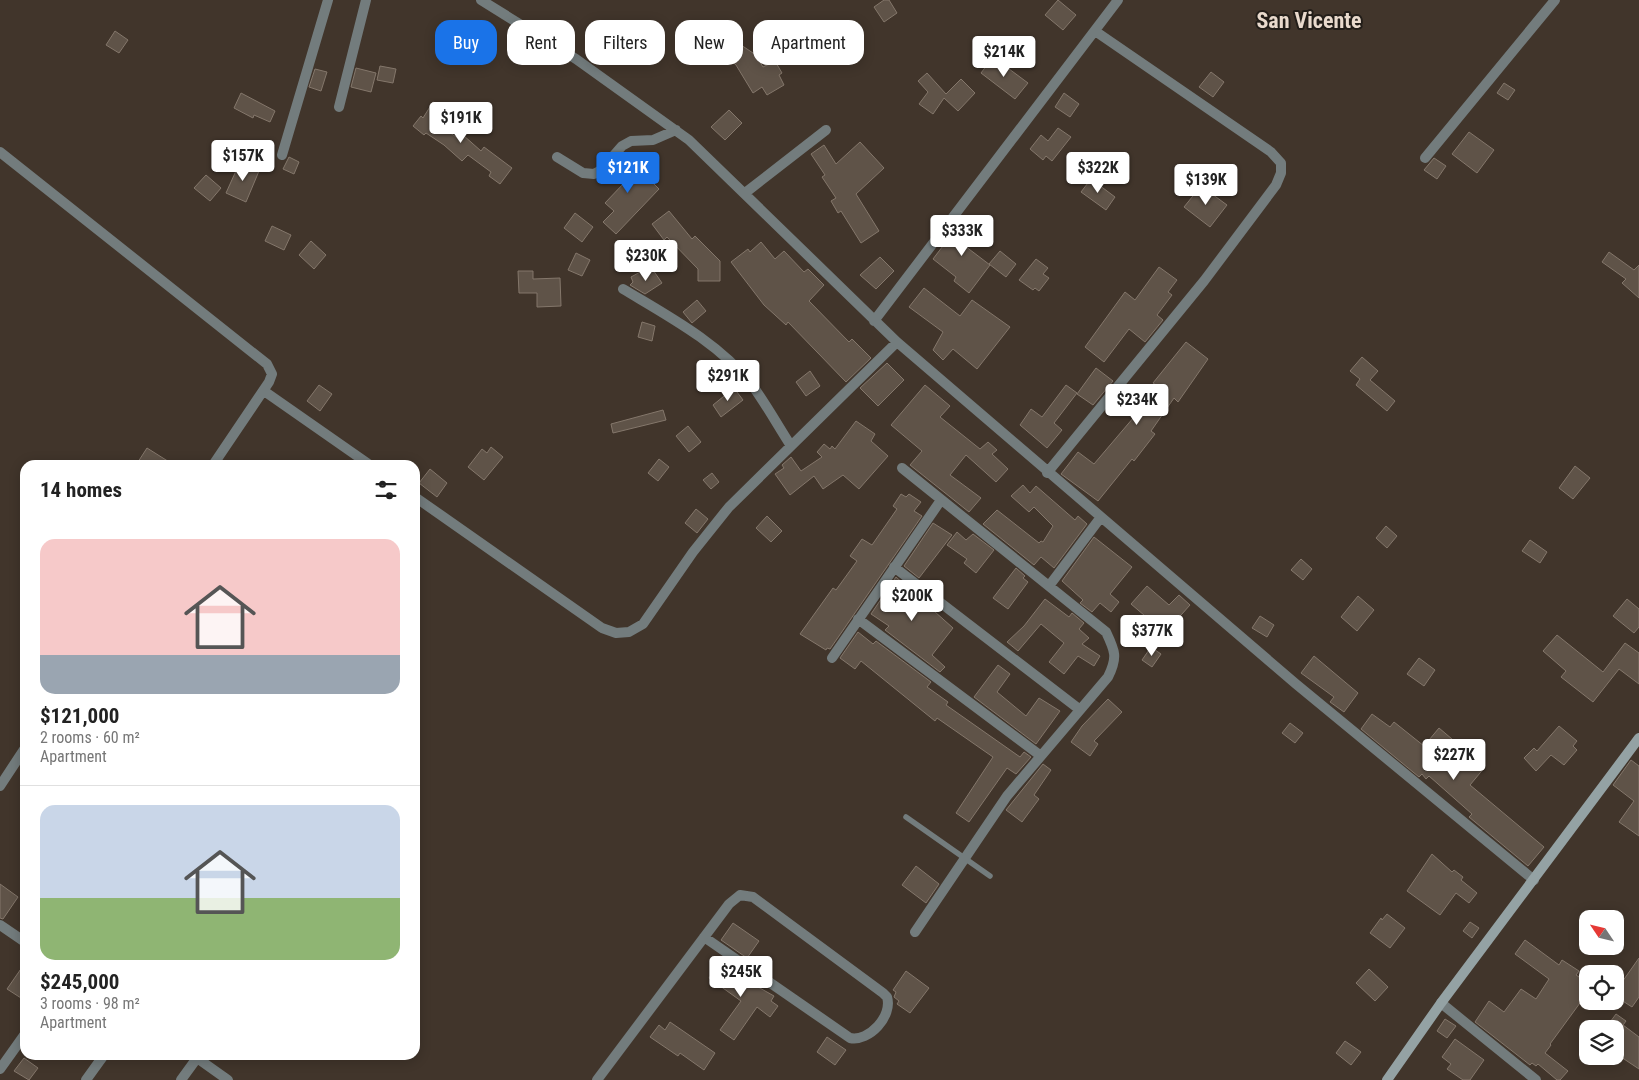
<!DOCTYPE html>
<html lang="en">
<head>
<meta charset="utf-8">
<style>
	body { margin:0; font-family:"Roboto Condensed",sans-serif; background:#f6f6f6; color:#222; height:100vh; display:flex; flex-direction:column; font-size:19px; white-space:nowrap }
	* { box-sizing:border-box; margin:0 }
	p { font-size:16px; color:#767676 }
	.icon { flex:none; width:28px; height:28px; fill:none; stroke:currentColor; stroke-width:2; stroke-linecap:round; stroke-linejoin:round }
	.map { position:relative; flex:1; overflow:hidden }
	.drawer { position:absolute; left:20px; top:460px; width:400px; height:600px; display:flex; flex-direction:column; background:#fff; border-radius:15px; box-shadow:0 2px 12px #0003 }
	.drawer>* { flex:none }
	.banner { position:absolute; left:435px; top:20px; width:475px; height:45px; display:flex; gap:10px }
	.needle { width:32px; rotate:305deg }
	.controls { position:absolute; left:1579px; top:910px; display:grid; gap:10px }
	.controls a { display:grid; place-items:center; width:45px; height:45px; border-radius:10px; background:#fff; box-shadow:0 2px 12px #0003; font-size:25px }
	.price { position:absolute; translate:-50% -42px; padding:0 11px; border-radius:5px; background:#fff; color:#222; font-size:16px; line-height:32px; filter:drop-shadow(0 1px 2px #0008) }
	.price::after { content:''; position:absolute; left:50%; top:30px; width:15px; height:11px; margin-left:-8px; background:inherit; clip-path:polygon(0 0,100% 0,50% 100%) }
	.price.current { background:#1a73e8; color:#fff }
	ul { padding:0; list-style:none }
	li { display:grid; align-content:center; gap:10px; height:265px; padding:0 20px }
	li+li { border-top:1px solid #e0e0e0 }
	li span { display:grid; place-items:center; height:155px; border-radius:15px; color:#555 }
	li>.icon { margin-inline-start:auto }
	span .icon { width:90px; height:90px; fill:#fffc; stroke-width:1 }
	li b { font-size:21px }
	h2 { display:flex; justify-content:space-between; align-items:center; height:60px; padding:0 20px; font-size:21px }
	.chip { padding:0 18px; border-radius:15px; background:#fff; box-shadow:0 2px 12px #0003; font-size:18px; line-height:45px }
	.chip.current { background:#1a73e8; color:#fff }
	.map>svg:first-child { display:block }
	.building { fill:#5f5348; stroke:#84776b }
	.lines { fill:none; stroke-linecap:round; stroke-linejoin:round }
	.lane { stroke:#737c7d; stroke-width:5.5 }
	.street { stroke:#737c7d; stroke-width:10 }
	.secondary { stroke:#94a2a4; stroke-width:10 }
	.labels { text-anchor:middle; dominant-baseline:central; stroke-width:4; stroke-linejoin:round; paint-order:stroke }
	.district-label { font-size:22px; font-weight:bold; fill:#e9dacd; stroke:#231e19 }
</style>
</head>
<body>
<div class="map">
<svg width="1639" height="1080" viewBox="0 0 1639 1080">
	<rect width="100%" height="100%" fill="#41352b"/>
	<path class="building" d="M884 0H889L897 13 884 22 874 7Z
		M1058 0 1076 15 1063 30 1045 15Z
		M115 31 128 40 119 53 106 45Z
		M738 43 756 55 763 67 775 61 782 73 779 75 784 85 767 95 762 87 753 93 736 65 728 58Z
		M993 57 1028 83 1015 99 981 73Z
		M380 66 396 69 393 83 377 80Z
		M356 68 376 73 371 92 351 87Z
		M315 69 327 72 321 91 309 87Z
		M1211 72 1224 82 1213 97 1199 87Z
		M927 73 946 94 961 79 975 93 958 111 944 98 933 114 919 104 928 92 918 81Z
		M1504 83 1515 90 1508 100 1497 93Z
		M241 93 275 111 270 122 254 115 253 118 234 108Z
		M1064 93 1079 104 1070 117 1055 107Z
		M433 102 445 109 436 123 459 139 463 135 481 151 484 147 512 168 500 184 489 176 491 172 468 155 462 161 444 145 426 133 424 135 413 126 421 116 423 118Z
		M729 110 742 123 725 140 711 127Z
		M1058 128 1071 137 1052 161 1046 156 1043 160 1030 149 1041 135 1048 141Z
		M1469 132 1494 150 1477 173 1452 154Z
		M860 142 884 168 856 194 879 231 861 243 841 211 838 213 831 201 836 198 822 177 825 175 811 154 824 145 836 164Z
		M625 155 659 189 616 234 603 222 614 211 605 203 624 183 611 170Z
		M289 157 299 162 294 174 283 169Z
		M1434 158 1446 166 1437 179 1424 170Z
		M240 162 259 171 246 202 226 193Z
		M206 175 221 188 210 201 194 188Z
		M1091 179 1115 197 1106 210 1081 192Z
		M1201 186 1227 205 1210 227 1184 207Z
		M669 211 692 239 695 236 720 261V281H698V269L667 237 664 240 652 224Z
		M575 213 593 227 582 242 564 228Z
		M965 217 979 228 965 246 990 265 969 293 954 281 956 277 933 259Z
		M272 226 291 235 284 250 265 241Z
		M311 241 326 255 314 269 299 255Z
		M761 242 775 259 784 251 804 272 808 269 824 285 809 301 849 342 852 339 871 358 846 382 788 322 786 325 764 305 731 262 748 249 750 252Z
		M1000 251 1016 264 1006 277 989 264Z
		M1609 252 1634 270 1639 265V298L1622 283 1626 279 1602 262Z
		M576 253 590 260 582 276 568 270Z
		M880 257 894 271 876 289 860 275Z
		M1036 259 1048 268 1043 274 1049 278 1039 291 1035 288 1033 290 1019 280Z
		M1159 267 1177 280 1168 292 1172 295 1157 315 1163 320 1145 342 1129 329 1104 362 1085 347 1125 292 1135 300Z
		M653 270 662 283 645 294 630 285 633 282 631 277 642 271 644 275Z
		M518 271H533V279L560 278 561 306 537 307V293H519Z
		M924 288 960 316 972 300 1010 327 977 369 953 349 943 360 933 350 943 332 909 307Z
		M697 300 706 311 692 323 683 312Z
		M642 322 655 326 652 341 638 337Z
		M1186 342 1208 359 1178 402 1174 398 1151 431 1155 434 1134 461 1132 459 1098 501 1061 474 1078 452 1094 464 1134 417 1156 385 1153 383Z
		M1362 357 1378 371 1370 380 1395 401 1387 411 1356 385 1360 379 1350 371Z
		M887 363 904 380 878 406 860 388Z
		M1096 368 1113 381 1093 405 1077 394Z
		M810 371 820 386 806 396 796 382Z
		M319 385 332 394 320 411 307 401Z
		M925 385 950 406 940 417 980 449 988 442 997 450 992 454 1008 469 996 482 966 455 950 475 981 498 969 512 910 465 922 451 891 425Z
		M1066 385 1077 393 1054 423 1062 430 1047 448 1020 425 1031 409 1042 417Z
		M734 388 743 400 721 417 713 405Z
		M663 410 666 420 613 433 611 424Z
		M856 421 875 434 871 441 888 456 859 489 843 475 823 489 814 476 790 495 775 474 784 468 782 465 791 457 801 471 822 457 817 452 824 444 830 449 832 446 835 449Z
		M688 426 701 442 689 452 676 436Z
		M491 447 503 457 484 480 468 467 482 449 487 453Z
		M147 448 174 465H136Z
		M659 459 669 467 658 481 648 473Z
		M1575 466 1590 478 1573 499 1559 488Z
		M430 469 447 483 437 497 419 483Z
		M712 473 719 482 711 489 703 480Z
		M1023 485 1030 493 1036 486 1075 520 1078 516 1087 524 1054 568 1041 557 1034 565 983 524 997 510 1039 543 1041 541 1043 542 1053 526 1034 507 1029 512 1011 496Z
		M901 494 906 497 909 494 921 502 914 511 922 516 830 649 827 648 826 650 800 634 833 588 836 590 857 561 850 556 862 539 872 545 897 509 893 506Z
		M696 509 708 519 697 533 685 523Z
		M767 516 782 531 771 542 756 528Z
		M933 523 952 535 919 578 904 566Z
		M1386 526 1397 536 1387 548 1376 538Z
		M957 532 966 540 973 534 994 550 976 573 964 563 967 559 947 545Z
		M1094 537 1132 567 1110 594 1119 602 1111 612 1100 603 1092 612 1080 603 1083 600 1062 581Z
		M1530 540 1547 552 1540 563 1522 551Z
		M1301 559 1312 569 1303 580 1291 570Z
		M1016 568 1025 576 1023 578 1028 582 1008 609 993 598Z
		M896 577 953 628 932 655 945 667 940 672 885 630 889 626 871 614Z
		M1147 586 1169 605 1179 595 1190 605 1165 633 1131 604Z
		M1358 596 1374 610 1357 631 1341 617Z
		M1045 599 1069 617 1072 613 1084 623 1079 629 1089 638 1082 644 1100 656 1094 666 1078 656 1064 674 1049 662 1064 643 1041 624 1018 651 1007 642 1024 626Z
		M1627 599 1639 609V627L1634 633 1613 616Z
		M1260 616 1274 625 1267 637 1252 628Z
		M858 632 873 644 876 641 931 682 927 687 948 702 946 705 1020 757 1024 752 1031 757 1016 774 1007 768 969 822 956 813 993 757 937 718 935 721 861 661 855 669 840 658Z
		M1557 635 1603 672 1625 643 1639 653V684L1619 669 1593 702 1561 677 1566 671 1543 651Z
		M1151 647 1161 654 1152 667 1142 660Z
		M1314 656 1358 693 1344 712 1330 702 1334 697 1301 673Z
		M1419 658 1435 670 1424 686 1407 674Z
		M998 665 1010 674 997 692 1026 716 1039 698 1060 711 1036 744 974 697Z
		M1108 699 1122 712 1094 741 1098 744 1090 756 1071 742 1082 726Z
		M1372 714 1390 727 1394 722 1424 746 1439 728 1485 767 1470 785 1544 847 1528 866 1469 817 1472 814 1429 776 1426 779 1422 774 1419 777 1361 729Z
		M1290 723 1303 733 1295 743 1282 733Z
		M1559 726 1577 741 1573 746 1577 750 1564 765 1551 755 1536 771 1524 758 1534 748 1537 751Z
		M1631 760 1639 766V836L1619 822 1634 801 1613 785Z
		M1043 764 1051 770 1034 795 1039 799 1022 822 1006 810Z
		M1432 854 1452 872 1454 870 1463 877 1461 880 1477 893 1469 903 1456 893 1440 915 1407 891Z
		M916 866 939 884 926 903 902 885Z
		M0 884 18 897 3 919 0 918Z
		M1387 914 1405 928 1390 948 1370 933 1381 918 1382 920Z
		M1470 922 1479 928 1472 938 1463 931Z
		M733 923 759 941 747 958 721 940Z
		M1525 940 1559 965 1562 960 1579 971 1576 975 1588 983V992L1550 1044 1551 1045 1545 1053 1568 1071 1560 1080H1557L1538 1064 1536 1066 1532 1063 1530 1065 1475 1022 1489 1001 1504 1012 1521 989 1536 999 1549 979 1515 954Z
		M723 958 739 969 735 974 774 996 771 1001 778 1006 770 1017 757 1007 734 1040 720 1030 741 1001 709 978Z
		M1639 958V997L1632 1007 1615 996V992Z
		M25 963V992L21 998 7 989Z
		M1369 969 1388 987 1375 1001 1356 983Z
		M906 971 929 988 910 1013 897 1004 899 1001 894 997 896 992 893 990Z
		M1616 1014 1626 1021 1623 1025 1639 1037V1069L1615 1053V1029H1605Z
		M1445 1019 1456 1026 1447 1038 1437 1031Z
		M670 1022 715 1053 704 1070 680 1053 678 1056 650 1037 659 1025 665 1030Z
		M827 1037 846 1050 835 1065 817 1052Z
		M1455 1039 1484 1060 1470 1080H1463L1447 1069 1451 1064 1442 1057Z
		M1345 1041 1361 1052 1351 1065 1336 1053Z
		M24 1058 38 1068 29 1080 14 1071Z"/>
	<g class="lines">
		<path class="lane" d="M906 817 990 876"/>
		<path class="street" d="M481 0 576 59 689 140 897 342 1296 684 1534 880
			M339 107 366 0
			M0 152 267 364 272 374 269 382 213 465
			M282 155 328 0
			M557 157 583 173 594 174 601 170 622 146 631 141 653 140 676 130
			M1425 158 1555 0
			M745 193 826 130
			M623 289C668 316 719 343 752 385 766 404 778 426 791 446
			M874 321 1118 0
			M264 391 370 465
			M902 468 1106 632C1115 651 1118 657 1108 677L1007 796 915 932
			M1047 473 1204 281 1276 185 1281 173V163L1271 152 1095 31
			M415 497 602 628 616 633 629 632 643 624 693 552 729 507 897 342
			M894 567 1079 709
			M1049 586 1101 517
			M858 619 1041 756
			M832 658 941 500
			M0 786 25 748
			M0 925 25 942
			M1441 1003 1536 1080
			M197 1058 228 1080
			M0 1069 25 1034
			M86 1080 104 1055
			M181 1080 197 1058 193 1055
			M597 1080 729 904 740 895 753 897 883 993 887 997C893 1016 869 1042 850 1038L704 937"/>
		<path class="secondary" d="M1387 1080 1441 1003 1639 738"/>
	</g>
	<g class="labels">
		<g class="district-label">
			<text x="1309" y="20">San Vicente</text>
		</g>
	</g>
</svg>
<div class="controls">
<a><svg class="needle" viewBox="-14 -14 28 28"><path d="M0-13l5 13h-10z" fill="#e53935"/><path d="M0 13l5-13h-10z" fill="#767676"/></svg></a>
<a><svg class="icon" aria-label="locate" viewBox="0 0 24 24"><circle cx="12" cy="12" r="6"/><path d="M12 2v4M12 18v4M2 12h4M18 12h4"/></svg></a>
<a><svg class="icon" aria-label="layers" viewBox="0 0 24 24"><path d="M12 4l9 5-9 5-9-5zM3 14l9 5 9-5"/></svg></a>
</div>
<b class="price" style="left:1004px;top:78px">$214K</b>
<b class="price" style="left:461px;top:144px">$191K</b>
<b class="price" style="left:243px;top:182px">$157K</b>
<b class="price current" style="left:628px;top:194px">$121K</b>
<b class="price" style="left:1098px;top:194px">$322K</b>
<b class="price" style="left:1206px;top:206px">$139K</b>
<b class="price" style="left:962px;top:257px">$333K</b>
<b class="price" style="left:646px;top:282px">$230K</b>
<b class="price" style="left:728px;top:402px">$291K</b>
<b class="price" style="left:1137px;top:426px">$234K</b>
<b class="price" style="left:912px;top:622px">$200K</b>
<b class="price" style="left:1152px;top:657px">$377K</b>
<b class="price" style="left:1454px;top:781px">$227K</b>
<b class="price" style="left:741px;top:998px">$245K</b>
<div class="banner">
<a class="chip current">Buy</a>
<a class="chip">Rent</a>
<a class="chip">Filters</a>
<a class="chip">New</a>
<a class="chip">Apartment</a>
</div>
<section class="drawer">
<h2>14 homes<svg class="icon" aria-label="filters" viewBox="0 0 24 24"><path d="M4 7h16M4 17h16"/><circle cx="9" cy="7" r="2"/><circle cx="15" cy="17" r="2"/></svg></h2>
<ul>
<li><span style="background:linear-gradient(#f6c9c9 75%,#9aa5b1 0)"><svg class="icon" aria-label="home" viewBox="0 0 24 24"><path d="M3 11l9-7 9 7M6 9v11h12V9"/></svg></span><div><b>$121,000</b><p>2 rooms · 60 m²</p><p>Apartment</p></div></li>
<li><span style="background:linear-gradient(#c9d6e8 60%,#8fb573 0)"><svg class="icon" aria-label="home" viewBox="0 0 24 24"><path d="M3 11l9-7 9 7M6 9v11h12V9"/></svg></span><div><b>$245,000</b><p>3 rooms · 98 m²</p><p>Apartment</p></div></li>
</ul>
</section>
</div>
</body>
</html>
